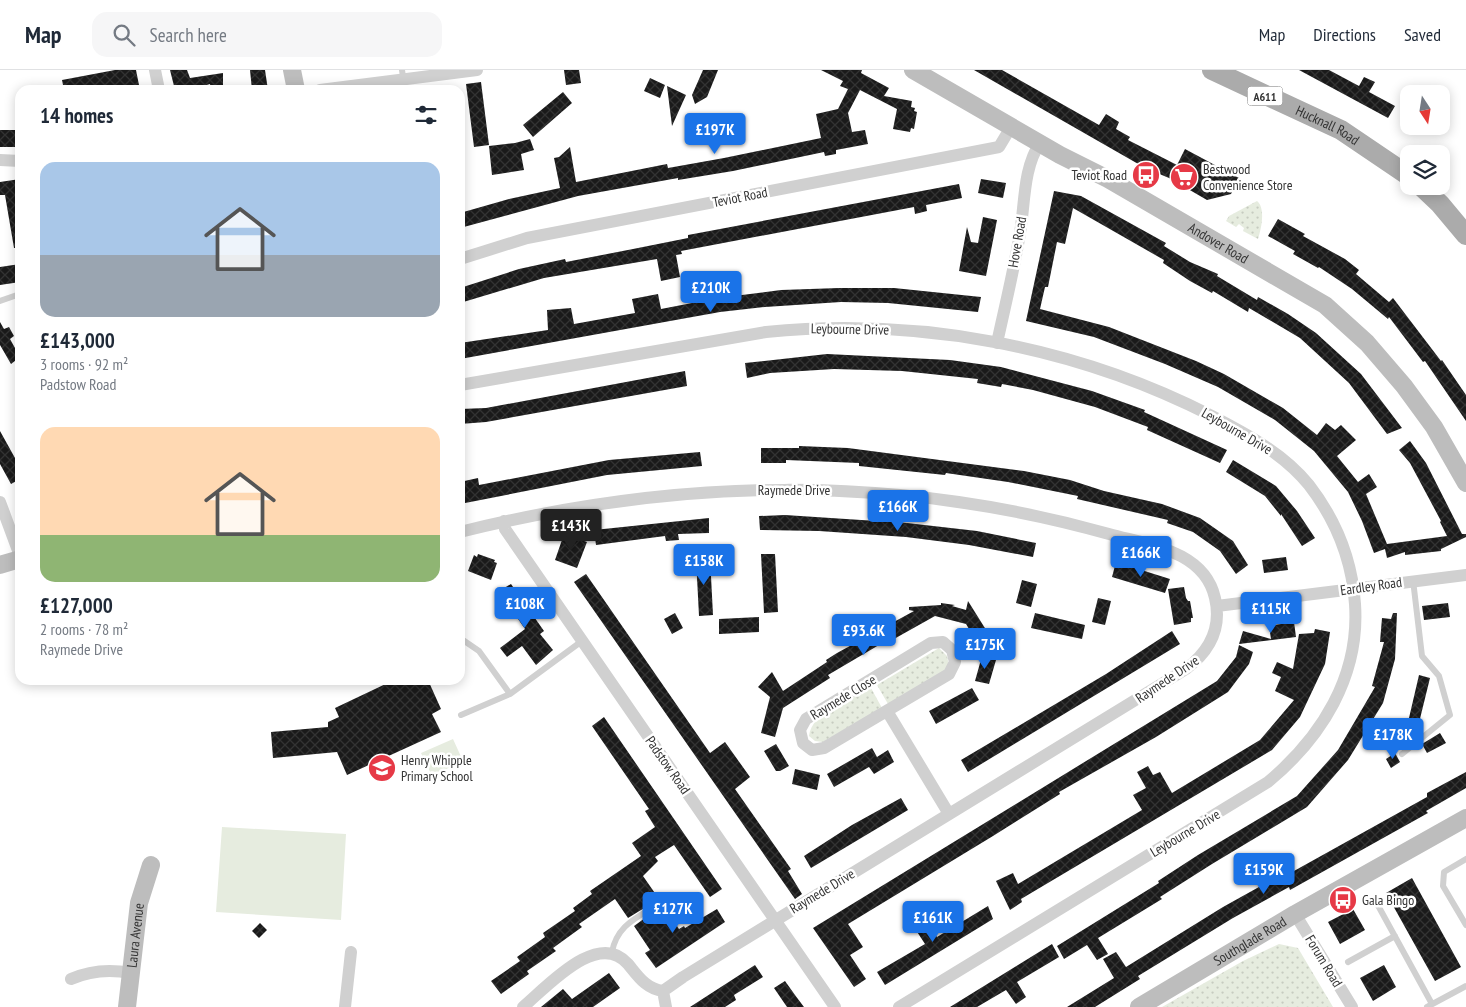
<!DOCTYPE html>
<html lang="en">
<head>
<meta charset="utf-8">
<style>
	body { margin:0; font-family:"PT Sans Narrow",sans-serif; background:#f6f6f7; color:#1f2937; height:100vh; display:flex; flex-direction:column; font-size:19px; white-space:nowrap }
	* { box-sizing:border-box; margin:0 }
	p { font-size:16px; color:#747a83 }
	.icon { flex:none; width:28px; height:28px; fill:none; stroke:currentColor; stroke-width:2; stroke-linecap:round; stroke-linejoin:round }
	.map { position:relative; flex:1; overflow:hidden }
	.sheet { position:absolute; left:15px; top:15px; width:450px; height:600px; display:flex; flex-direction:column; background:#fff; border-radius:15px; box-shadow:0 2px 12px #0003 }
	.sheet>* { flex:none }
	.needle { width:32px; rotate:168deg }
	.fabs { position:absolute; left:1400px; top:15px; display:grid; gap:10px }
	.fabs a { display:grid; place-items:center; width:50px; height:50px; border-radius:10px; background:#fff; box-shadow:0 2px 12px #0003; font-size:25px }
	.price { position:absolute; translate:-50% -42px; padding:0 11px; border-radius:5px; background:#1a73e8; color:#fff; font-size:16px; line-height:32px; filter:drop-shadow(0 1px 2px #0008) }
	.price::after { content:''; position:absolute; left:50%; top:30px; width:15px; height:11px; margin-left:-8px; background:inherit; clip-path:polygon(0 0,100% 0,50% 100%) }
	.price.on { background:#222; color:#fff }
	ul { padding:0; list-style:none }
	li { display:grid; align-content:center; gap:10px; height:265px; padding:0 25px }
	li span { display:grid; place-items:center; height:155px; border-radius:15px; color:#555 }
	li>.icon { margin-inline-start:auto }
	span .icon { width:90px; height:90px; fill:#fffc; stroke-width:1 }
	li b { font-size:21px }
	h2 { display:flex; justify-content:space-between; align-items:center; height:60px; padding:0 25px; font-size:21px }
	header { display:flex; align-items:center; gap:30px; box-sizing:border-box; height:70px; padding:0 25px; background:#fff; border-bottom:1px solid #e0e1e3 }
	header strong { font-size:24px }
	nav { display:flex; gap:28px; margin-inline-start:auto; font-size:18px }
	.search { width:350px; height:45px; background:#f6f6f7; display:flex; align-items:center; gap:12px; box-sizing:border-box; padding:0 18px; border-radius:15px; color:#747a83; font-size:19px }
	.map>svg:first-child { display:block }
	.grass { fill:url(#grass-dots) }
	.pitch { fill:#e6ecdf }
	.building { fill:url(#building-cross-hatch) }
	.lines { fill:none; stroke-linecap:round; stroke-linejoin:round }
	.lane { stroke:#d0d0d0; stroke-width:6 }
	.street { stroke:#d0d0d0; stroke-width:12 }
	.secondary { stroke:#bdbdbd; stroke-width:18 }
	.primary { stroke:#ababab; stroke-width:20 }
	.labels { text-anchor:middle; dominant-baseline:central; stroke-width:5; stroke-linejoin:round; paint-order:stroke }
	.shield { fill:#fff; stroke:#707070; stroke-width:1 }
	.shield-label { font-size:12px; font-weight:bold; fill:#333 }
	.street-label { font-size:14px; fill:#333; stroke:#fff }
	.poi-label { font-size:14px; fill:#333; stroke:#fff; text-anchor:start }
</style>
</head>
<body>
<header>
<strong>Map</strong>
<div class="search"><svg class="icon" aria-label="search" viewBox="0 0 24 24"><circle cx="10" cy="10" r="6"/><path d="M15 15l6 6"/></svg>Search here</div>
<nav><a>Map</a><a>Directions</a><a>Saved</a></nav>
</header>
<div class="map">
<svg width="1466" height="937" viewBox="0 0 1466 937">
	<defs>
		<pattern id="grass-dots" width="8" height="8" patternUnits="userSpaceOnUse" patternTransform="scale(1.25)"><rect width="8" height="8" fill="#e6ecdf"/><path d="M2 2h.1M6 6h.1" fill="none" stroke="#c6cbc0" stroke-width="1.8" stroke-linecap="round"/></pattern>
		<pattern id="building-cross-hatch" width="8" height="8" patternUnits="userSpaceOnUse" patternTransform="scale(1.25)"><rect width="8" height="8" fill="#1a1a1a"/><path d="M0 0l8 8M0 8l8-8" fill="none" stroke="#333"/></pattern>
	</defs>
	<rect width="100%" height="100%" fill="#fff"/>
	<path class="grass" d="M1257 131C1266 138 1261 160 1258 169L1243 161 1244 158 1239 154 1236 157 1226 151 1229 146Z
		M939 578 947 586 949 595 945 600 888 634 877 615Z
		M871 618 882 638 823 672 815 671 809 666C812 641 851 629 871 618Z
		M1279 874 1298 878 1333 937H1162L1243 891Z"/>
	<path class="pitch" d="M453 669 463 691 432 706 421 683Z
		M222 757 346 764 341 850 216 842Z"/>
	<path class="building" d="M115 0H136L140 20H90V17L64 20 62 10Z
		M170 0H187L190 8 223 3V20H211L210 14 190 20H175Z
		M250 0H265L268 20H252Z
		M564 0H579L581 13 566 15Z
		M703 0H718L707 27 695 34 692 25Z
		M821 0H862L861 3 889 18 884 26 912 31 911 37 915 38 914 41 917 42 914 59 911 58 910 62 893 59 897 39 860 20 848 43 852 62 865 60 868 74 836 80V84L825 86 824 82 733 101 678 110V108L578 126 460 158V143L509 129 560 118 554 88 559 87 570 77 576 112 667 94 668 98 724 88 821 68 816 44 838 39 848 19 840 16 843 11Z
		M974 0H1002L1099 55 1106 44 1119 52 1116 59 1130 67 1128 70 1177 95 1185 79 1239 108 1231 124 1207 130 1169 108 1157 103 1156 106 1139 98 1140 95Z
		M1299 0H1329L1359 16 1364 7 1375 12 1369 22 1395 36 1388 48Z
		M650 8 665 15 660 28 644 21Z
		M481 12 489 75 474 77 466 14Z
		M667 16 686 25 672 56Z
		M563 22 572 33 533 67 523 55Z
		M0 60H20V77H0Z
		M530 69 534 80 521 84 524 100 492 105 489 76 515 73Z
		M20 109V178H14L5 125H0V112Z
		M981 109 1006 113 1003 128 978 123Z
		M959 114 962 128 926 135 927 141 915 144 914 137 681 181 682 184 676 185 680 207 661 211 657 189 544 208 460 233V218L519 199 565 189 566 192 633 179 688 168V165Z
		M1054 121 1081 126 1166 173 1164 176 1190 192 1218 204 1217 206 1257 230 1258 227 1288 244 1316 263 1361 304 1402 358 1387 364 1349 313 1300 268 1249 238 1248 242 1213 221 1212 223 1190 211 1163 193 1164 190 1073 138 1065 174 1057 172 1048 217H1045L1040 239 1109 257 1196 291 1224 304 1283 338 1317 365 1326 353 1335 360 1341 355 1356 370 1337 386 1358 412 1369 404 1377 417 1366 424 1387 474 1447 466 1440 452 1441 451 1410 393 1399 380 1410 371 1426 393 1462 464H1466V467L1441 479V481L1405 485V482L1387 488 1385 479 1374 483 1362 451 1348 422 1314 381 1275 350 1218 317 1165 294 1094 267 1026 251Z
		M983 147 997 150 986 206 959 201 967 157 971 172 978 173Z
		M1278 149 1305 164 1303 166 1345 189 1359 200 1356 204 1389 232 1393 228 1441 291 1442 290 1466 325V351L1425 291 1423 292 1389 247 1388 249 1352 219 1319 197 1318 198 1293 184 1295 181 1268 166Z
		M20 194V212L0 215V197Z
		M839 218H894L981 227 978 242 888 233 841 232 765 237 720 242 460 289V273L548 260 547 240 571 238 574 254 635 243 632 229 658 224 661 239 718 228 781 220Z
		M0 252 4 259 9 257 14 266 10 269 20 287 11 294 0 275Z
		M827 284 950 290 1001 297 1092 321 1145 340 1144 342 1227 380 1220 393 1147 360 1148 357 1095 337 1033 320 1002 314 1001 317 977 313 978 309 902 301 834 299 770 303 747 308 745 293Z
		M685 301 687 316 486 352 460 354V339L486 338Z
		M0 361 20 397V409L11 414 0 394Z
		M799 376 848 378 1024 401 1070 410 1104 421 1162 434 1200 448 1233 471 1248 495 1236 504 1220 481 1193 462 1167 453 1168 450 1077 429 1078 426 1008 412 946 403 945 405 859 396V393L786 390V393H761V378H799Z
		M700 382 702 396 607 405 460 434V412L478 408 479 415 609 390Z
		M1233 390 1276 416 1297 441 1315 468 1302 476 1281 444V446L1265 426 1226 402Z
		M785 445 907 453 977 461 1036 473 1033 487 969 475 906 467 819 461 760 460 759 446Z
		M709 448V463L678 464 679 470 666 471 665 466 596 475 594 460Z
		M567 465 587 472 577 498 555 490 563 467 566 468Z
		M478 484 495 490 494 492 497 493 491 510 468 501 474 485 477 487Z
		M761 484H775L778 542 764 543Z
		M710 487 713 545 699 546 696 488Z
		M1286 487 1288 500 1264 503 1262 490Z
		M1116 492 1170 509 1165 523 1112 507Z
		M586 504 710 683 725 672 750 707 735 719 791 799 788 801 802 824 795 829 588 532 574 512Z
		M1022 510 1037 514 1031 537 1016 533Z
		M511 514 544 561 540 564 553 580 536 595 522 576 507 587 500 578 525 559 499 521Z
		M1184 517 1186 528 1188 531H1190L1193 548H1191V552L1174 555 1168 519Z
		M1098 528 1111 531 1105 555 1092 552Z
		M968 531 993 571 981 579 966 554 935 546 885 574 884 572 828 605 830 608 783 638 775 667 761 663 770 627 758 617 772 602 783 621 827 592 826 590 837 583 914 541 909 540V537L941 535V533L955 535 952 536 966 540Z
		M1448 533 1450 547 1424 550 1422 536Z
		M675 543 683 558 672 564 664 549Z
		M1035 543 1085 555 1082 569 1031 558Z
		M1393 543H1397L1395 589 1383 633 1348 690 1307 737 1212 794 1160 827 1162 829 1098 868 1108 884 1097 890 1087 875 1064 889 1057 876 1159 813 1158 811 1198 785 1297 726 1338 680 1375 617 1372 616 1384 572H1380L1382 548 1391 549Z
		M759 547V562L719 564V549Z
		M1294 552 1296 567 1239 574 1243 561 1271 569 1269 556Z
		M1315 559 1330 562 1325 594 1300 647 1272 680 1021 829 1022 832 1010 840 996 811 1013 803 1018 814 1142 740 1133 725 1146 718 1137 702 1148 696 1153 705 1160 702 1172 723 1260 670 1294 630 1275 621 1281 607 1272 603 1277 592 1293 599 1299 564 1314 563Z
		M1172 561 1180 574 968 702 961 690 1106 604Z
		M1239 575 1253 582 1249 594 1228 622 1156 667 1059 722 1060 724 993 766 848 854 863 877 850 885 866 909 854 917 813 858 1217 611 1236 587Z
		M982 586 996 590 989 614 975 611Z
		M1419 605 1430 608 1416 665 1414 661 1409 672 1402 678Z
		M394 610H428L441 639 432 644 441 662 347 705 337 682 273 688 271 662 328 657V652L339 647 335 638Z
		M972 618 979 630 936 654 929 641Z
		M604 647 722 819 710 827 674 775 655 787 658 791 643 806 659 829 628 848 615 829 579 854 582 857 553 878 556 881 527 901 529 904 501 924 491 911 520 891 517 887 545 867 543 863 575 841 573 838 592 824 590 821 641 786 632 773 655 757 645 741 649 739 592 656Z
		M1440 663 1446 673 1427 683 1422 674Z
		M776 674 789 696 780 701H776L764 681Z
		M872 678 877 687 888 680 894 692 874 704 869 697 834 717 827 704Z
		M1395 683 1400 692 1391 698 1386 689Z
		M795 699 820 705 817 720 792 714Z
		M1466 702V718L1426 741 1428 743 1290 820 1289 817 1233 848 1138 906 1140 909 1095 937H1067L1114 908 1103 889 1116 882 1126 897 1223 837 1275 808 1276 811 1427 727V723Z
		M901 728 908 740 811 798 804 786 852 755Z
		M1412 808 1461 897 1435 911 1386 823Z
		M663 835 679 859 684 856 685 858 717 839 725 852 656 898 645 883 650 880 634 856Z
		M988 836 993 849 885 915 877 902 925 874 910 851 921 844 937 867Z
		M1353 839 1365 860 1340 874 1328 852Z
		M260 853 267 860 259 868 252 861Z
		M1052 874 1059 887 1017 912 1026 927 1016 934 1006 920 977 937H950Z
		M755 895 763 907 734 925 736 930 725 937H690Z
		M1384 895 1396 917 1373 931 1360 908Z
		M609 903 620 918 593 937H541L563 919 572 929Z
		M785 911 795 925 804 937H787L774 918Z"/>
	<g class="lines">
		<path class="lane" d="M402 0 405 20
			M0 231 20 224
			M460 568 479 581 510 624 582 571
			M461 645 510 624
			M1402 684 1450 645 1439 606 1422 586 1413 510
			M1466 789 1444 802 1443 816 1466 855
			M1375 830 1432 934
			M612 882C617 855 637 848 658 834
			M1348 892 1395 866
			M1427 937 1466 916"/>
		<path class="street" d="M155 0 159 20
			M320 20 477 0
			M0 90 20 91
			M460 189 527 168 999 77 1011 57
			M997 273C1005 236 1014 200 1020 163 1025 134 1023 98 1040 73
			M460 315 766 262C919 247 1075 276 1212 346 1247 364 1284 384 1309 415 1336 450 1352 489 1355 534 1360 606 1322 667 1268 712L899 937
			M0 432 20 486
			M504 451 505 459 835 937
			M460 462C677 408 892 403 1109 464 1148 475 1204 480 1215 528 1222 558 1210 581 1186 599L683 907 663 921
			M1217 536 1466 505
			M943 572 952 580 955 592 949 604 824 678 812 680 803 673 800 660 806 649 931 573Z
			M887 641 949 744
			M1295 844 1352 937
			M71 909C91 900 110 899 131 903
			M663 921 666 937
			M345 937 351 882
			M523 937C547 917 598 859 628 894 638 906 646 919 663 921"/>
		<g class="secondary">
			<path d="M292 0 296 20"/>
			<path id="s1" d="M913 0 1060 85 1108 109 1325 235 1367 273 1404 316 1434 357 1466 413"/>
			<path d="M0 495 20 489"/>
			<path id="s2" d="M127 937 139 833 151 795"/>
			<path id="s3" d="M1139 937 1295 844 1466 748"/>
		</g>
		<g class="primary">
			<path id="s4" d="M1212 0 1341 60 1409 106"/>
			<path d="M1421 116 1440 134 1466 165"/>
		</g>
	</g>
	<defs>
		<symbol id="bus-disc" viewBox="-11 -11 22 22"><circle r="9.5" fill="#e63946" stroke="#fff"/><path d="M-5-6H5V4H4V6H2V4H-2V6H-4V4H-5ZM-3.5-4V0h7V-4ZM-3.5 1.2v1.5H-2V1.2ZM2 1.2v1.5H3.5V1.2Z" fill="#fff"/></symbol>
		<symbol id="supermarket-disc" viewBox="-11 -11 22 22"><circle r="9.5" fill="#e63946" stroke="#fff"/><path d="M-6-5.5h2.5l.6 2H6L4.5 2H-2.5L-4.4-4H-6ZM-1.5 3.2a1.3 1.3 0 1 0 .1 0ZM3 3.2a1.3 1.3 0 1 0 .1 0Z" fill="#fff"/></symbol>
		<symbol id="school-disc" viewBox="-11 -11 22 22"><circle r="9.5" fill="#e63946" stroke="#fff"/><path d="M0-5L7-2L0 1L-7-2ZM-4 1L0 2.5L4 1V4Q0 6-4 4Z" fill="#fff"/></symbol>
	</defs>
	<g fill-rule="evenodd">
		<use href="#bus-disc" x="1130" y="89" width="32" height="32"/>
		<use href="#supermarket-disc" x="1168" y="91" width="32" height="32"/>
		<use href="#school-disc" x="366" y="682" width="32" height="32"/>
		<use href="#bus-disc" x="1327" y="814" width="32" height="32"/>
	</g>
	<g class="labels">
		<rect class="shield" x="1247.5" y="16.5" width="35" height="19" rx="4"/>
		<g class="shield-label">
			<text x="1265" y="26">A611</text>
		</g>
		<g class="street-label">
			<text stroke="none"><textPath href="#s4" startOffset="128">Hucknall Road</textPath></text>
			<text transform="translate(740 127) rotate(-11)">Teviot Road</text>
			<text transform="translate(1017 172) rotate(-80)">Hove Road</text>
			<text stroke="none"><textPath href="#s1" startOffset="351">Andover Road</textPath></text>
			<text transform="translate(850 259) rotate(1)">Leybourne Drive</text>
			<text transform="translate(1237 361) rotate(30)">Leybourne Drive</text>
			<text x="794" y="420">Raymede Drive</text>
			<text transform="translate(1371 516) rotate(-8)">Eardley Road</text>
			<text transform="translate(1167 609) rotate(-34)">Raymede Drive</text>
			<text transform="translate(843 627) rotate(-31)">Raymede Close</text>
			<text transform="translate(668 695) rotate(55)">Padstow Road</text>
			<text transform="translate(1185 763) rotate(-31)">Leybourne Drive</text>
			<text transform="translate(822 821) rotate(-31)">Raymede Drive</text>
			<text stroke="none"><textPath href="#s2" startOffset="72">Laura Avenue</textPath></text>
			<text stroke="none"><textPath href="#s3" startOffset="129">Southglade Road</textPath></text>
			<text transform="translate(1324 891) rotate(59)">Forum Road</text>
		</g>
		<g class="poi-label">
			<text x="1203" y="99">Bestwood<tspan x="1203" dy="16">Convenience Store</tspan></text>
			<text x="1127" y="105" text-anchor="end">Teviot Road</text>
			<text x="401" y="690">Henry Whipple<tspan x="401" dy="16">Primary School</tspan></text>
			<text x="1362" y="830">Gala Bingo</text>
		</g>
	</g>
</svg>
<div class="fabs">
<a><svg class="needle" viewBox="-14 -14 28 28"><path d="M0-13l5 13h-10z" fill="#e53935"/><path d="M0 13l5-13h-10z" fill="#747a83"/></svg></a>
<a><svg class="icon" aria-label="layers" viewBox="0 0 24 24"><path d="M12 4l9 5-9 5-9-5zM3 14l9 5 9-5"/></svg></a>
</div>
<b class="price" style="left:715px;top:85px">£197K</b>
<b class="price" style="left:711px;top:243px">£210K</b>
<b class="price" style="left:898px;top:462px">£166K</b>
<b class="price on" style="left:571px;top:481px">£143K</b>
<b class="price" style="left:1141px;top:508px">£166K</b>
<b class="price" style="left:704px;top:516px">£158K</b>
<b class="price" style="left:525px;top:559px">£108K</b>
<b class="price" style="left:1271px;top:564px">£115K</b>
<b class="price" style="left:864px;top:586px">£93.6K</b>
<b class="price" style="left:985px;top:600px">£175K</b>
<b class="price" style="left:1393px;top:690px">£178K</b>
<b class="price" style="left:1264px;top:825px">£159K</b>
<b class="price" style="left:673px;top:864px">£127K</b>
<b class="price" style="left:933px;top:873px">£161K</b>
<section class="sheet">
<h2>14 homes<svg class="icon" aria-label="filters" viewBox="0 0 24 24"><path d="M4 7h16M4 17h16"/><circle cx="9" cy="7" r="2"/><circle cx="15" cy="17" r="2"/></svg></h2>
<ul>
<li><span style="background:linear-gradient(#a9c7e8 60%,#9aa5b1 0)"><svg class="icon" aria-label="home" viewBox="0 0 24 24"><path d="M3 11l9-7 9 7M6 9v11h12V9"/></svg></span><div><b>£143,000</b><p>3 rooms · 92 m²</p><p>Padstow Road</p></div></li>
<li><span style="background:linear-gradient(#ffd9b3 70%,#8fb573 0)"><svg class="icon" aria-label="home" viewBox="0 0 24 24"><path d="M3 11l9-7 9 7M6 9v11h12V9"/></svg></span><div><b>£127,000</b><p>2 rooms · 78 m²</p><p>Raymede Drive</p></div></li>
</ul>
</section>
</div>
</body>
</html>
